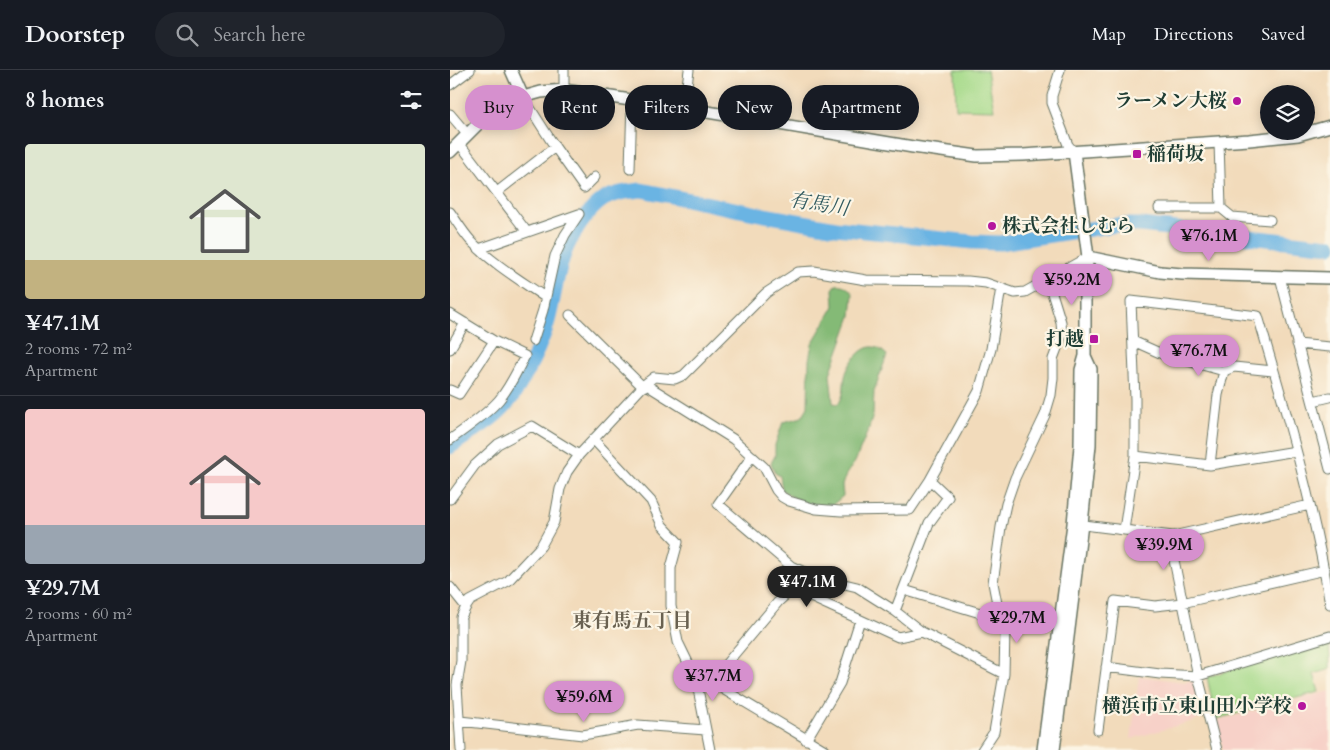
<!DOCTYPE html>
<html lang="en">
<head>
<meta charset="utf-8">
<style>
	body { margin:0; font-family:Cardo,"Noto Serif JP",serif; background:#20242c; color:#f1f3f6; height:100vh; display:flex; flex-direction:column; font-size:19px; white-space:nowrap }
	* { box-sizing:border-box; margin:0 }
	p { font-size:16px; color:#9ea1a6 }
	.icon { flex:none; width:28px; height:28px; fill:none; stroke:currentColor; stroke-width:2; stroke-linecap:round; stroke-linejoin:round }
	.map { position:relative; flex:1; overflow:hidden }
	.sheet { display:flex; flex-direction:column; background:#171b24; width:450px }
	.sheet>* { flex:none }
	.guide { position:absolute; left:15px; top:15px; width:475px; height:45px; display:flex; gap:10px }
	.fabs { position:absolute; left:810px; top:15px; display:grid; gap:10px }
	.fabs a { display:grid; place-items:center; width:55px; height:55px; border-radius:50%; background:#171b24; box-shadow:0 2px 12px #0003; font-size:25px }
	.price { position:absolute; translate:-50% -42px; padding:0 11px; border-radius:18px; background:#d690ce; color:#111; font-size:16px; line-height:32px; filter:drop-shadow(0 1px 2px #0008) }
	.price::after { content:''; position:absolute; left:50%; top:30px; width:15px; height:11px; margin-left:-8px; background:inherit; clip-path:polygon(0 0,100% 0,50% 100%) }
	.price.active { background:#222; color:#fff }
	ul { padding:0; list-style:none }
	li { display:grid; align-content:center; gap:10px; height:265px; padding:0 25px }
	li+li { border-top:1px solid #363941 }
	li span { display:grid; place-items:center; height:155px; border-radius:5px; color:#555 }
	li>.icon { margin-inline-start:auto }
	span .icon { width:90px; height:90px; fill:#fffc; stroke-width:1 }
	li b { font-size:21px }
	h2 { display:flex; justify-content:space-between; align-items:center; height:60px; padding:0 25px; font-size:21px }
	.tag { padding:0 18px; border-radius:22px; background:#171b24; box-shadow:0 2px 12px #0003; font-size:18px; line-height:45px }
	.tag.active { background:#d690ce; color:#111 }
	header { display:flex; align-items:center; gap:30px; box-sizing:border-box; height:70px; padding:0 25px; background:#171b24; border-bottom:1px solid #363941 }
	header strong { font-size:24px }
	nav { display:flex; gap:28px; margin-inline-start:auto; font-size:18px }
	.search { width:350px; height:45px; background:#20242c; display:flex; align-items:center; gap:12px; box-sizing:border-box; padding:0 18px; border-radius:28px; color:#9ea1a6; font-size:19px }
	main { display:flex; flex:1; min-height:0 }
	.map>svg:first-child { display:block }
	.built { fill:#f7d1c8 }
	.green { fill:#a6da8a; stroke:#628c5f }
	.forest { fill:#84ba76; stroke:#527c55 }
	.lines { fill:none; stroke-linecap:round; stroke-linejoin:round }
	.river { stroke:#6bb4e3; stroke-width:15 }
	.minor-casing { stroke:#697463; stroke-width:11 }
	.tertiary-casing { stroke:#697463; stroke-width:14 }
	.minor { stroke:#fff; stroke-width:9 }
	.tertiary { stroke:#fff; stroke-width:11 }
	.poi-dot { fill:#b5179e; stroke:#fcf5e5; stroke-width:2 }
	.labels { text-anchor:middle; dominant-baseline:central; stroke-width:4.5; stroke-linejoin:round; paint-order:stroke }
	.poi-label { font-size:19px; font-weight:bold; fill:#1f3d34; stroke:#fcf5e5; text-anchor:end }
	.water-label { font-size:20px; font-style:italic; fill:#325b60; stroke:#fcf5e5 }
	.neighbourhood-label { font-size:20px; font-weight:bold; fill:#696150; stroke:#fcf5e5 }
</style>
</head>
<body>
<header>
<strong>Doorstep</strong>
<div class="search"><svg class="icon" aria-label="search" viewBox="0 0 24 24"><circle cx="10" cy="10" r="6"/><path d="M15 15l6 6"/></svg>Search here</div>
<nav><a>Map</a><a>Directions</a><a>Saved</a></nav>
</header>
<main>
<section class="sheet">
<h2>8 homes<svg class="icon" aria-label="filters" viewBox="0 0 24 24"><path d="M4 7h16M4 17h16"/><circle cx="9" cy="7" r="2"/><circle cx="15" cy="17" r="2"/></svg></h2>
<ul>
<li><span style="background:linear-gradient(#dfe7d0 75%,#c2b280 0)"><svg class="icon" aria-label="home" viewBox="0 0 24 24"><path d="M3 11l9-7 9 7M6 9v11h12V9"/></svg></span><div><b>¥47.1M</b><p>2 rooms · 72 m²</p><p>Apartment</p></div></li>
<li><span style="background:linear-gradient(#f6c9c9 75%,#9aa5b1 0)"><svg class="icon" aria-label="home" viewBox="0 0 24 24"><path d="M3 11l9-7 9 7M6 9v11h12V9"/></svg></span><div><b>¥29.7M</b><p>2 rooms · 60 m²</p><p>Apartment</p></div></li>
</ul>
</section>
<div class="map">
<svg width="880" height="680" viewBox="0 0 880 680">
	<rect width="100%" height="100%" fill="#fcf5e5"/>
	<filter id="ink" filterUnits="userSpaceOnUse"><feTurbulence type="fractalNoise" baseFrequency=".02" numOctaves="2"/><feDisplacementMap in="SourceGraphic" scale="10" xChannelSelector="R" yChannelSelector="G"/><feConvolveMatrix kernelMatrix="1 2 1 2 8 2 1 2 1" color-interpolation-filters="sRGB"/></filter>
	<filter id="wash" filterUnits="userSpaceOnUse"><feTurbulence type="fractalNoise" baseFrequency=".0096" numOctaves="4" result="noise"/><feDisplacementMap in="SourceGraphic" scale="20" xChannelSelector="R" yChannelSelector="G"/><feGaussianBlur stdDeviation="1.12" result="paint"/><feColorMatrix in="noise" values="0 0 0 0 0 0 0 0 0 0 0 0 0 0 0 0 0 1.4 0 .05"/><feComposite in="paint" operator="in"/></filter>
	<g filter="url(#wash)">
		<rect width="100%" height="100%" fill="#f2dbbb"/>
		<path class="built" d="M689 606 734 612 744 610 753 648 681 669Z
			M880 621V680H773L766 651Z"/>
		<path class="green" d="M505 0H537L544 40 506 39Z
			M879 570 880 599 864 604 869 622 766 649 757 607Z"/>
		<path class="forest" d="M386 215C394 214 398 217 403 224L401 246 380 304 383 333 388 334C395 326 393 317 395 307 397 296 410 276 423 277 429 277 433 282 437 285L424 321 423 345 419 358 405 392 397 403 392 415 393 426C390 428 387 432 383 434 370 441 343 429 332 420L330 406 325 403 321 393 325 386V375L333 352 352 347 358 337 359 290 362 274 384 236 383 219Z"/>
		<g class="lines">
			<path class="river" d="M0 377C22 361 46 350 62 327 75 308 92 273 98 251 104 229 106 206 114 184 120 167 138 139 154 129 165 123 179 121 191 120L309 144 386 158 522 172 550 173 666 155H690L880 176"/>
		</g>
	</g>
	<g filter="url(#ink)">
		<g class="lines">
			<defs>
				<path id="minor" d="M610 0 602 26V33L618 75 624 82
					M0 15 20 0
					M114 20V0
					M73 27 105 77 134 118 145 107
					M234 38 239 0
					M0 44 17 64
					M769 72 771 138
					M9 73 77 162
					M180 99 182 30
					M47 122 105 77
					M709 138H771L782 147 820 150
					M0 142C7 152 13 162 21 171 43 194 70 210 96 228
					M29 179 129 144
					M830 207 880 399
					M551 218 541 279 529 321 480 410 498 427 479 453 445 541 472 562 554 604
					M0 244 44 271 75 286C67 301 60 317 49 330 35 346 16 358 0 370
					M120 245 193 317
					M83 271 93 240 105 186 115 165 129 144
					M683 271 712 284 774 301 784 297 823 301
					M847 274 880 277
					M0 279 15 253
					M195 314 283 369 314 397 326 420 332 427 339 431 366 439 391 441 460 440 480 410
					M0 320 9 324 44 271
					M863 331 880 327
					M143 369 201 431 212 455 228 472 221 498V536L228 572 246 609 260 680
					M302 386 268 434 341 496 366 507 407 517 445 541
					M685 386 760 395 846 381
					M760 395 768 325 774 301
					M0 429 25 395 48 374 82 356 129 385
					M626 454 723 466 860 435
					M674 460 685 386V329L681 231 808 246C836 341 864 436 880 534
					M719 466 748 606 767 680
					M0 517 16 537
					M454 520 550 549
					M656 597 710 604 748 606 880 566
					M246 609 261 612 375 680
					M261 612 328 532 339 522 345 520 448 567 472 562
					M10 651 133 665 188 655 256 660
					M648 660 665 531 705 536 732 533 875 500
					M356 670 390 613 410 550
					M11 680 7 615 11 591V547L16 537 20 531 58 511 91 476 104 452 110 419 117 402 129 385 195 314 204 307 225 309 234 305 316 223 348 202 364 201 416 210 518 211 536 213 565 223 575 222 638 187
					M532 680 544 662 554 604 555 560 550 549 543 513 551 457 556 434 565 408 595 345 601 325 603 308V289L612 265 611 252 598 210"/>
				<path id="tertiary" d="M61 0 73 27
					M0 82 31 51 53 36 73 27 91 22 114 20 234 38 463 77 527 86 573 85 799 70 848 65 880 56
					M638 187 710 202 732 204 880 208
					M593 680 623 454 630 376 631 300 635 286V205L638 187 624 82
					M604 680 632 454 640 375 641 299 635 286"/>
			</defs>
			<use href="#minor" class="minor-casing"/>
			<use href="#tertiary" class="tertiary-casing"/>
			<use href="#minor" class="minor"/>
			<use href="#tertiary" class="tertiary"/>
		</g>
	</g>
	<g class="poi-dot">
		<circle cx="787" cy="31" r="5"/>
		<rect x="682" y="79" width="10" height="10" rx="2.5"/>
		<circle cx="542" cy="156" r="5"/>
		<rect x="639" y="264" width="10" height="10" rx="2.5"/>
		<circle cx="852" cy="636" r="5"/>
	</g>
	<g class="labels">
		<g class="poi-label">
			<text x="777" y="31">ラーメン大桜</text>
			<text x="697" y="84" text-anchor="start">稲荷坂</text>
			<text x="552" y="156" text-anchor="start">株式会社しむら</text>
			<text x="634" y="269">打越</text>
			<text x="842" y="636">横浜市立東山田小学校</text>
		</g>
		<g class="water-label">
			<text transform="translate(369 134) rotate(9)">有馬川</text>
		</g>
		<g class="neighbourhood-label">
			<text x="182" y="550">東有馬五丁目</text>
		</g>
	</g>
</svg>
<div class="fabs">
<a><svg class="icon" aria-label="layers" viewBox="0 0 24 24"><path d="M12 4l9 5-9 5-9-5zM3 14l9 5 9-5"/></svg></a>
</div>
<b class="price" style="left:759px;top:192px">¥76.1M</b>
<b class="price" style="left:622px;top:236px">¥59.2M</b>
<b class="price" style="left:749px;top:307px">¥76.7M</b>
<b class="price" style="left:714px;top:501px">¥39.9M</b>
<b class="price active" style="left:357px;top:538px">¥47.1M</b>
<b class="price" style="left:567px;top:574px">¥29.7M</b>
<b class="price" style="left:263px;top:632px">¥37.7M</b>
<b class="price" style="left:134px;top:653px">¥59.6M</b>
<div class="guide">
<a class="tag active">Buy</a>
<a class="tag">Rent</a>
<a class="tag">Filters</a>
<a class="tag">New</a>
<a class="tag">Apartment</a>
</div>
</div>
</main>
</body>
</html>
